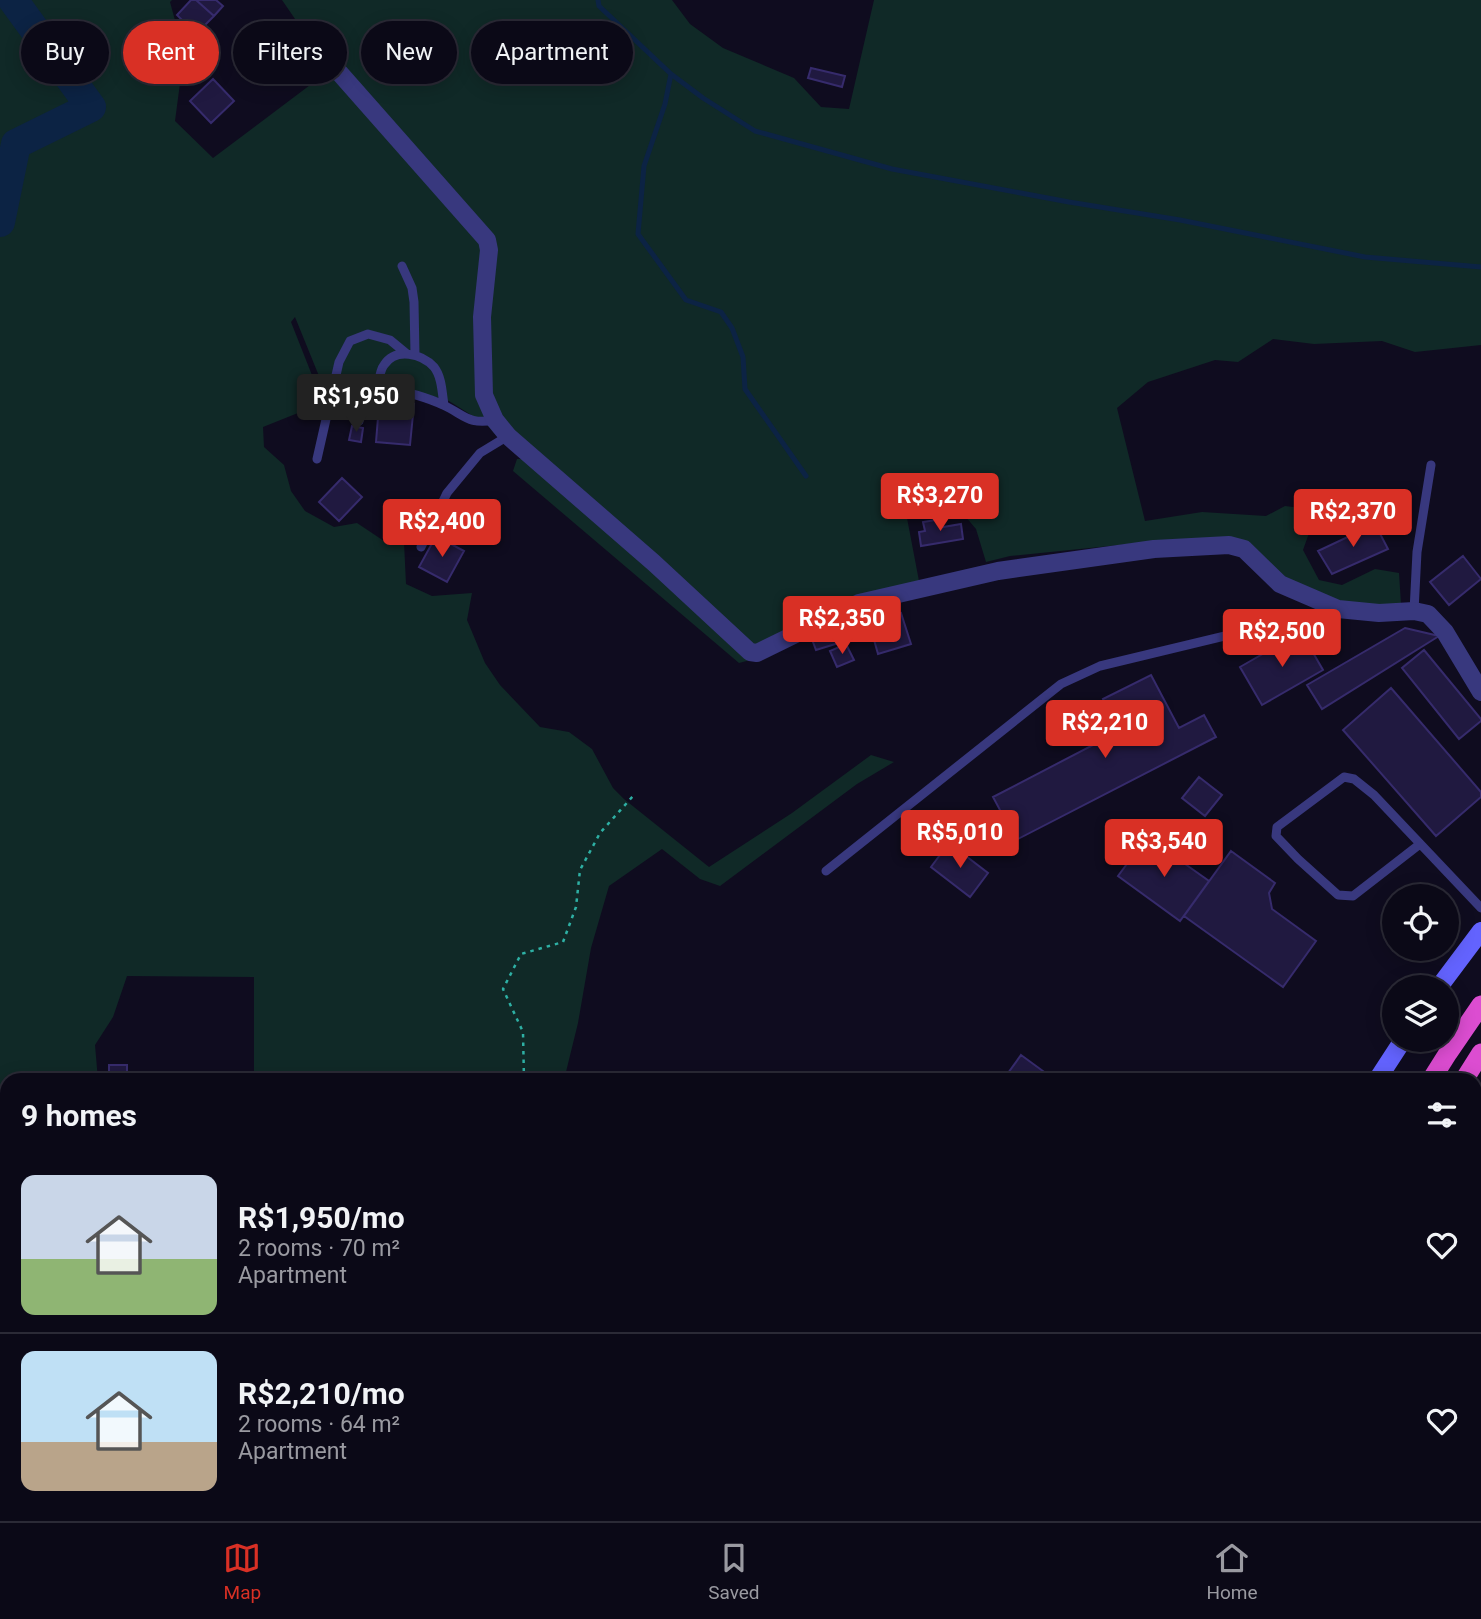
<!DOCTYPE html>
<html lang="en">
<head>
<meta charset="utf-8">
<style>
	body { margin:0; font-family:Roboto,sans-serif; background:#141220; color:#f1f3f6; height:100vh; display:flex; flex-direction:column; font-size:26px; white-space:nowrap }
	* { box-sizing:border-box; margin:0 }
	p { font-size:23px; color:#9a9aa1 }
	.icon { flex:none; width:38px; height:38px; fill:none; stroke:currentColor; stroke-width:2; stroke-linecap:round; stroke-linejoin:round }
	.map { position:relative; flex:1; overflow:hidden }
	.side { position:absolute; left:0px; top:1073px; width:1482px; height:450px; display:flex; flex-direction:column; background:#0b0917; border-radius:21px 21px 0 0; box-shadow:0 4px 18px #0003,0 0 0 2px #2b2a36 }
	.side>* { flex:none }
	.top-card { position:absolute; left:21px; top:21px; width:700px; height:63px; display:flex; gap:14px }
	.controls { position:absolute; left:1382px; top:884px; display:grid; gap:14px }
	.controls a { display:grid; place-items:center; width:77px; height:77px; border-radius:50%; background:#0b0917; box-shadow:0 4px 18px #0003,0 0 0 2px #2b2a36; font-size:35px }
	.price { position:absolute; translate:-50% -60px; padding:0 16px; border-radius:7px; background:#d93025; color:#fff; font-size:23px; line-height:46px; filter:drop-shadow(0 2px 4px #0008) }
	.price::after { content:''; position:absolute; left:50%; top:42px; width:21px; height:16px; margin-left:-10px; background:inherit; clip-path:polygon(0 0,100% 0,50% 100%) }
	.price.on { background:#222; color:#fff }
	ul { padding:0; list-style:none }
	li { display:flex; align-items:center; gap:21px; height:175px; padding:0 21px }
	li+li { border-top:2px solid #2b2a36 }
	li span { display:grid; place-items:center; flex:none; width:196px; height:140px; border-radius:14px; color:#555 }
	li>.icon { margin-inline-start:auto }
	span .icon { width:84px; height:84px; fill:#fffc; stroke-width:1 }
	li b { font-size:30px }
	h2 { display:flex; justify-content:space-between; align-items:center; height:84px; padding:0 21px; font-size:30px }
	.tag { padding:0 24px; border-radius:32px; background:#0b0917; box-shadow:0 4px 18px #0003,0 0 0 2px #2b2a36; font-size:24px; line-height:63px }
	.tag.on { background:#d93025; color:#fff }
	.dock { display:flex; justify-content:space-around; align-items:center; height:98px; border-top:2px solid #2b2a36; background:#0b0917; font-size:19px; color:#9a9aa1 }
	.dock a { display:grid; justify-items:center; gap:4px }
	.dock .on { color:#d93025 }
	.map>svg:first-child { display:block }
	.green { fill:#102927 }
	.lines { fill:none; stroke-linecap:round; stroke-linejoin:round }
	.stream { stroke:#0c2344; stroke-width:5 }
	.river { stroke:#0c2344; stroke-width:30 }
	.building { fill:#201940; stroke:#362b6c; stroke-width:2 }
	.path { stroke:#2eb0a4; stroke-width:2.5; stroke-dasharray:3.5 5; stroke-linecap:butt }
	.service { stroke:#38387e; stroke-width:9 }
	.minor { stroke:#38387e; stroke-width:18 }
	.tertiary { stroke:#38387e; stroke-width:18 }
	.secondary { stroke:#6363fe; stroke-width:18 }
	.trunk { stroke:#dc4dd1; stroke-width:19 }
</style>
</head>
<body>
<div class="map">
<svg width="1481" height="1521" viewBox="0 0 1481 1521">
	<rect width="100%" height="100%" fill="#0f0c1f"/>
	<path class="green" d="M0 0H172L170 2 184 53 175 121 213 158 330 70 282 0H672L690 24 723 48 794 78 821 107 849 109 874 0H1481V345L1415 352 1382 341 1314 344 1273 339 1238 362 1215 360 1148 382 1117 408 1145 521 1202 512 1266 516 1285 506 1309 509 1313 522 1303 550 1319 580 1342 585 1375 569 1399 573 1401 604 1381 608 1340 601 1286 582 1242 542H1149L1010 556 986 562 976 529 959 509 907 518 919 581 754 659 739 663 513 471 517 459H522L500 440 487 425 449 401 392 385 361 393 356 412 349 416 332 418V408L295 317 291 322 323 403 263 427 264 447 284 465 291 491 305 511 334 527 357 523 387 543 404 542 406 584 432 596 472 593 467 620 485 663 500 685 540 727 569 732 592 749 613 788 624 799 709 867 792 813 871 755 894 762 857 784 720 886 700 879 662 849 609 886 591 948 578 1023 564 1080H254V977L127 976 113 1017 95 1045 98 1080H7V1118L0 1108Z
		M0 1227H7V1516H407L436 1521H0Z
		M595 1516H899L900 1521H594Z
		M1365 1516H1456L1466 1521H1364Z"/>
	<g class="lines">
		<path class="stream" d="M598 0 599 6 671 74 703 98 755 131 892 169 1069 202 1180 220 1365 257 1481 267
			M671 74 665 104 644 166 638 234 686 300 721 312 732 328 743 357 745 389 806 476"/>
		<path class="river" d="M0 222 16 144 91 107 13 0"/>
	</g>
	<path class="building" d="M191 0H196L214 16 196 34 177 15Z
		M196 0H216L223 6 214 16Z
		M811 68 845 76 842 87 808 78Z
		M213 79 234 101 211 123 190 101Z
		M380 393 402 395 401 403 414 404 410 445 376 442Z
		M352 426 363 428 361 442 349 440Z
		M342 478 362 497 339 521 319 502Z
		M942 519 943 527 961 524 963 539 921 546 919 532 925 531 923 522Z
		M1375 524 1388 549 1332 574 1318 551Z
		M436 536 464 551 447 582 419 567Z
		M1463 556 1481 579 1449 605 1430 582Z
		M901 613 911 644 878 654 869 622Z
		M840 625 845 641 816 650 810 634Z
		M1405 628 1439 636 1322 709 1307 685Z
		M1301 632 1323 670 1262 705 1240 667Z
		M846 644 854 660 837 667 830 651Z
		M1424 650 1481 719V721L1459 739 1402 668Z
		M1151 675 1179 728 1204 715 1216 737 1016 840 993 797 1120 731 1103 699Z
		M1391 688 1481 792V797L1436 836 1343 730Z
		M1199 777 1222 795 1205 816 1182 798Z
		M1147 837 1209 881 1180 921 1118 876Z
		M949 843 988 873 970 897 931 867Z
		M1231 851 1275 883 1269 893 1272 909 1316 941 1283 987 1184 916Z
		M1021 1055 1051 1077 1049 1080H1003Z
		M109 1065H127V1080H109Z
		M1031 1516H1094L1093 1521H1030Z"/>
	<g class="lines">
		<path class="path" d="M524 1080 523 1032 503 989 521 954 563 942 576 907 580 870 600 833 633 796"/>
		<path class="service" d="M402 266 412 288 414 302 415 355
			M378 386C379 379 380 370 384 365 396 347 422 354 434 367 442 377 442 393 444 405
			M359 421 364 396 370 387 378 386C398 390 425 396 443 405 465 415 468 425 495 420
			M317 459 339 362 350 341 368 334 390 340 407 354
			M421 547 447 493 480 453 508 436
			M1414 611 1417 552 1431 465
			M1420 844 1353 896 1338 895 1298 859 1276 836 1277 827 1344 777 1354 779 1374 795 1481 908
			M826 871 1061 684 1100 666 1333 610
			M861 1516 862 1521
			M584 1521 586 1516
			M1138 1521 1140 1516"/>
		<path class="minor" d="M294 54 324 62 337 70 487 240 489 250 482 317 484 395 495 420 508 436 654 563 750 652 757 653 859 603 998 571 1154 549 1229 545 1244 549 1280 584 1338 609 1379 613 1414 611 1428 614 1445 632 1481 692"/>
		<path class="tertiary" d="M0 1200 7 1201"/>
		<path class="secondary" d="M1439 987 1481 931
			M1377 1080 1403 1040
			M1475 1206 1481 1197
			M1195 1521 1196 1516
			M1317 1521 1319 1516"/>
		<path class="trunk" d="M1431 1080 1448 1053 1481 1005
			M1464 1080 1481 1053
			M1245 1521 1247 1516
			M1273 1521 1274 1516"/>
	</g>
</svg>
<div class="controls">
<a><svg class="icon" aria-label="locate" viewBox="0 0 24 24"><circle cx="12" cy="12" r="6"/><path d="M12 2v4M12 18v4M2 12h4M18 12h4"/></svg></a>
<a><svg class="icon" aria-label="layers" viewBox="0 0 24 24"><path d="M12 4l9 5-9 5-9-5zM3 14l9 5 9-5"/></svg></a>
</div>
<b class="price on" style="left:356px;top:434px">R$1,950</b>
<b class="price" style="left:940px;top:533px">R$3,270</b>
<b class="price" style="left:1353px;top:549px">R$2,370</b>
<b class="price" style="left:442px;top:559px">R$2,400</b>
<b class="price" style="left:842px;top:656px">R$2,350</b>
<b class="price" style="left:1282px;top:669px">R$2,500</b>
<b class="price" style="left:1105px;top:760px">R$2,210</b>
<b class="price" style="left:960px;top:870px">R$5,010</b>
<b class="price" style="left:1164px;top:879px">R$3,540</b>
<div class="top-card">
<a class="tag">Buy</a>
<a class="tag on">Rent</a>
<a class="tag">Filters</a>
<a class="tag">New</a>
<a class="tag">Apartment</a>
</div>
<section class="side">
<h2>9 homes<svg class="icon" aria-label="filters" viewBox="0 0 24 24"><path d="M4 7h16M4 17h16"/><circle cx="9" cy="7" r="2"/><circle cx="15" cy="17" r="2"/></svg></h2>
<ul>
<li><span style="background:linear-gradient(#c9d6e8 60%,#8fb573 0)"><svg class="icon" aria-label="home" viewBox="0 0 24 24"><path d="M3 11l9-7 9 7M6 9v11h12V9"/></svg></span><div><b>R$1,950/mo</b><p>2 rooms · 70 m²</p><p>Apartment</p></div><svg class="icon" aria-label="heart" viewBox="0 0 24 24"><path d="M12 20l-8-8c-3-5 5-10 8-4 3-6 11-1 8 4z"/></svg></li>
<li><span style="background:linear-gradient(#bfe0f5 65%,#b9a48a 0)"><svg class="icon" aria-label="home" viewBox="0 0 24 24"><path d="M3 11l9-7 9 7M6 9v11h12V9"/></svg></span><div><b>R$2,210/mo</b><p>2 rooms · 64 m²</p><p>Apartment</p></div><svg class="icon" aria-label="heart" viewBox="0 0 24 24"><path d="M12 20l-8-8c-3-5 5-10 8-4 3-6 11-1 8 4z"/></svg></li>
</ul>
</section>
</div>
<nav class="dock">
<a class="on"><svg class="icon" aria-label="map" viewBox="0 0 24 24"><path d="M3 6l6-2 6 2 6-2v14l-6 2-6-2-6 2zM9 4v14M15 6v14"/></svg>Map</a>
<a><svg class="icon" aria-label="saved" viewBox="0 0 24 24"><path d="M7 4h10v16l-5-4-5 4z"/></svg>Saved</a>
<a><svg class="icon" aria-label="home" viewBox="0 0 24 24"><path d="M3 11l9-7 9 7M6 9v11h12V9"/></svg>Home</a>
</nav>
</body>
</html>
